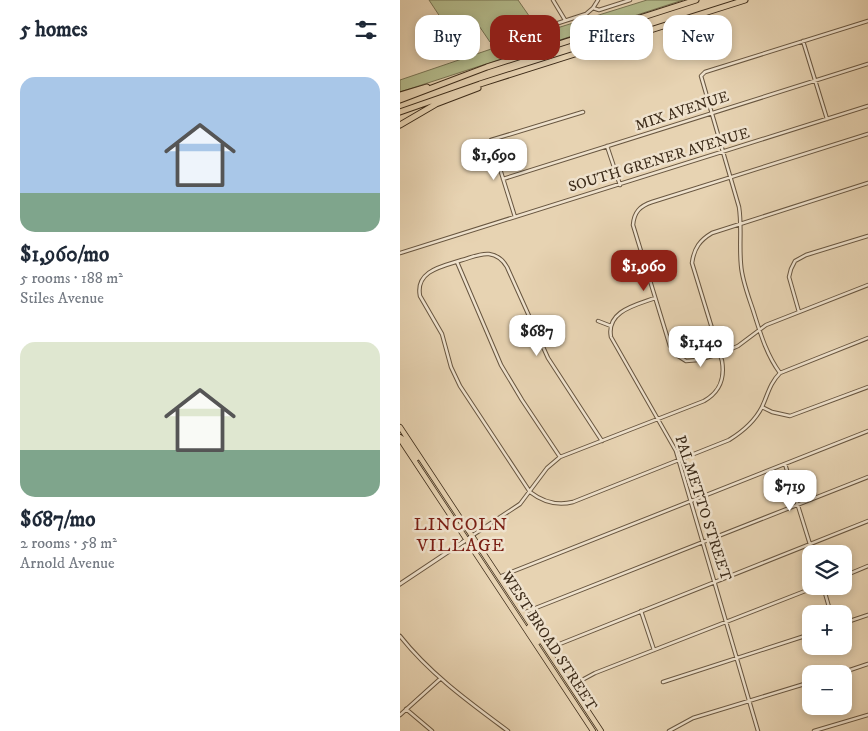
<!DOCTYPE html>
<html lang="en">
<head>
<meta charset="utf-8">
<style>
	body { margin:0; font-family:"IM FELL DW Pica",serif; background:#f6f6f7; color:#1f2937; height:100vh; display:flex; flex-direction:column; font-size:19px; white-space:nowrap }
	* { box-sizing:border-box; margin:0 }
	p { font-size:16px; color:#747a83 }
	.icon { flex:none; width:28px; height:28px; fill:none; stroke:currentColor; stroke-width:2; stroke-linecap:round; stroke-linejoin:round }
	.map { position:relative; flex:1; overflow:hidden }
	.sheet { display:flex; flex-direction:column; background:#fff; width:400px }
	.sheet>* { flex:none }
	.top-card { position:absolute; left:15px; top:15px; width:378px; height:45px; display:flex; gap:10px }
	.tools { position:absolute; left:402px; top:545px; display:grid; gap:10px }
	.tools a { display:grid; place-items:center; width:50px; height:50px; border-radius:10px; background:#fff; box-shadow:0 2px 8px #0003; font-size:25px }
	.price { position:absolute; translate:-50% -42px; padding:0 11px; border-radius:10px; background:#fff; color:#222; font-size:16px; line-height:32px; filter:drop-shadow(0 1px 2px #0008) }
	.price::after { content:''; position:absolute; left:50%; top:30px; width:15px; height:11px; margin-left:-8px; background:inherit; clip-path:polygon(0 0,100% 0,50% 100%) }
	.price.active { background:#8f2418; color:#fff }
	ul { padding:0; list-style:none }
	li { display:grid; align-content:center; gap:10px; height:265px; padding:0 20px }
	li span { display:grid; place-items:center; height:155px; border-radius:15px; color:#555 }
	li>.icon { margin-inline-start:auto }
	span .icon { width:90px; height:90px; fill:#fffc; stroke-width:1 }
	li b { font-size:21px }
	h2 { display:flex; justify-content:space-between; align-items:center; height:60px; padding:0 20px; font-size:21px }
	.chip { padding:0 18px; border-radius:15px; background:#fff; box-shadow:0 2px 8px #0003; font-size:18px; line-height:45px }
	.chip.active { background:#8f2418; color:#fff }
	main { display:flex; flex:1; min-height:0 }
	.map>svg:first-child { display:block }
	.green { fill:#b4bc8d; stroke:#787454 }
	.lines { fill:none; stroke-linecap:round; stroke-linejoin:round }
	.minor-casing { stroke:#685640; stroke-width:4.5 }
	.tertiary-casing { stroke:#685640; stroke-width:5 }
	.primary-casing { stroke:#3d2c1a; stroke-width:6 }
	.motorway-casing { stroke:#3d2c1a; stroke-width:7 }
	.minor { stroke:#efe2cd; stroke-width:2.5 }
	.tertiary { stroke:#efe2cd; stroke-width:3 }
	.primary { stroke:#e7d3b2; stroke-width:4.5 }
	.motorway { stroke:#e7d3b2; stroke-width:5 }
	.labels { text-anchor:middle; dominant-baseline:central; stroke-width:5; stroke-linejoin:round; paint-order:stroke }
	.street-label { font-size:15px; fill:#3d2c1a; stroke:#efe2cd }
	.quarter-label { font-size:18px; letter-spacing:1px; fill:#7a1f14; stroke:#efe2cd }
</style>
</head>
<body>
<main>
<section class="sheet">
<h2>5 homes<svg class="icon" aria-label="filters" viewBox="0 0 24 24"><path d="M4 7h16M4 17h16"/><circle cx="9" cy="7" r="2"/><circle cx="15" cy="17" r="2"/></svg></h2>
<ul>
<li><span style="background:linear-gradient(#a9c7e8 75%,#7fa58c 0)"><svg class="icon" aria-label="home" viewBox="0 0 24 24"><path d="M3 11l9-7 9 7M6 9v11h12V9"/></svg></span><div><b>$1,960/mo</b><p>5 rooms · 188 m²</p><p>Stiles Avenue</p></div></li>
<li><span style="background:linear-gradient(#dfe7d0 70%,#7fa58c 0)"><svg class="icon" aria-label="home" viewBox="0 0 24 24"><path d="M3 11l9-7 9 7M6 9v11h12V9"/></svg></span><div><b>$687/mo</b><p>2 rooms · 58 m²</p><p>Arnold Avenue</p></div></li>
</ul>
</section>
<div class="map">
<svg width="468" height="731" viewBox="0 0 468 731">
	<rect width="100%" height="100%" fill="#e7d3b2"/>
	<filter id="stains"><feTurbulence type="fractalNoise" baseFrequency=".004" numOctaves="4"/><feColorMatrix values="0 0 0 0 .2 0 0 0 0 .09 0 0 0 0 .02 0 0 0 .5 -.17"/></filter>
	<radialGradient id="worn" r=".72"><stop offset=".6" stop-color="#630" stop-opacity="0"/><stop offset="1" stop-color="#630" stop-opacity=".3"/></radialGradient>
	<path class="green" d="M29 0H118L141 33 247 0H283L0 92V80L103 45 97 37 90 42 73 17 50 32Z"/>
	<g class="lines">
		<defs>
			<path id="minor" d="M153 0 165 20
				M193 8 199 10 230 0
				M146 27 186 14 193 8 198 0
				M403 41 427 119
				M468 134 252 202C240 206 234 212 233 225L270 346 275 354 286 361 298 360 319 354 338 346 366 325 468 285
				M207 146 220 185
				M103 179 468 64
				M115 217 91 140 183 112
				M0 253 468 106
				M57 262 101 365 122 400 160 457
				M255 298C236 305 206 311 211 337L276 451 358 731
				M399 312 389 277 391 269 395 261 406 255 468 236
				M198 321 211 326
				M380 373C366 354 360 332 353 310 348 295 342 280 341 265 339 245 342 226 339 207L301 76 305 72 468 21
				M362 407 372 412 390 416 468 387
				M202 441 148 358 107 267C103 260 97 255 89 254 80 253 70 258 62 260 44 266 15 270 20 296L42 334 51 367 60 386 130 492C143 502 157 506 173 502L329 440C342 432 355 421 362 407 368 394 370 383 380 373L468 338
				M385 464 413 554
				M67 539 120 504 147 468 160 457 304 401C320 392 325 379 322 361L292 263C294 248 300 240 312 233L468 183
				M444 576 468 566
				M99 577 468 431
				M423 586 431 614
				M241 611 254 650
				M123 613 468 477
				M444 623 468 615
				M0 636C30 674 69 702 108 731
				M147 649 468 521
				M438 674 468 664
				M263 682 411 634
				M171 686 195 673 418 586
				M6 709 32 731
				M0 715 40 679
				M269 731 293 718 411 682
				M414 731 468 715"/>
			<path id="tertiary" d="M0 584 66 540"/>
			<path id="primary" d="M0 427 201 731
				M0 437 3 439 17 458
				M0 439 193 731
				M129 627 138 642"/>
			<path id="motorway" d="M0 95 27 87
				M0 100 87 67 296 0
				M0 112 80 84 345 0
				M0 125 36 104 78 88"/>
		</defs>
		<use href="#minor" class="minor-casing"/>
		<use href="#tertiary" class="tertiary-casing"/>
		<use href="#primary" class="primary-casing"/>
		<use href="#motorway" class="motorway-casing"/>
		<use href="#minor" class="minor"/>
		<use href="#tertiary" class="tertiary"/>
		<use href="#primary" class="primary"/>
		<use href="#motorway" class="motorway"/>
	</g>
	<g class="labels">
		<g class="street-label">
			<text transform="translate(282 111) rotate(-18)">MIX AVENUE</text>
			<text transform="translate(259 160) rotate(-17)">SOUTH GRENER AVENUE</text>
			<text transform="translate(303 508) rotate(72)">PALMETTO STREET</text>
			<text transform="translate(149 641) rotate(57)">WEST BROAD STREET</text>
		</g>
		<g class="quarter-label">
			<text x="61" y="525">LINCOLN<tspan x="61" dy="21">VILLAGE</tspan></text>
		</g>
	</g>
	<rect width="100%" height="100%" filter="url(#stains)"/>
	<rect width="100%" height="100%" fill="url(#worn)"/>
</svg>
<div class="tools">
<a><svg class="icon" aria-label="layers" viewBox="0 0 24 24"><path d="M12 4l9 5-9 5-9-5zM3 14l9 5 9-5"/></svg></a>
<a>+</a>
<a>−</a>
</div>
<b class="price" style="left:94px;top:181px">$1,690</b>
<b class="price active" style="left:244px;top:292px">$1,960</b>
<b class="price" style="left:137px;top:357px">$687</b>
<b class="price" style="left:301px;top:368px">$1,140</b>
<b class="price" style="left:390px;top:512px">$719</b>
<div class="top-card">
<a class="chip">Buy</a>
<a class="chip active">Rent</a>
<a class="chip">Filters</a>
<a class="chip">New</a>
</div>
</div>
</main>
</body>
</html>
